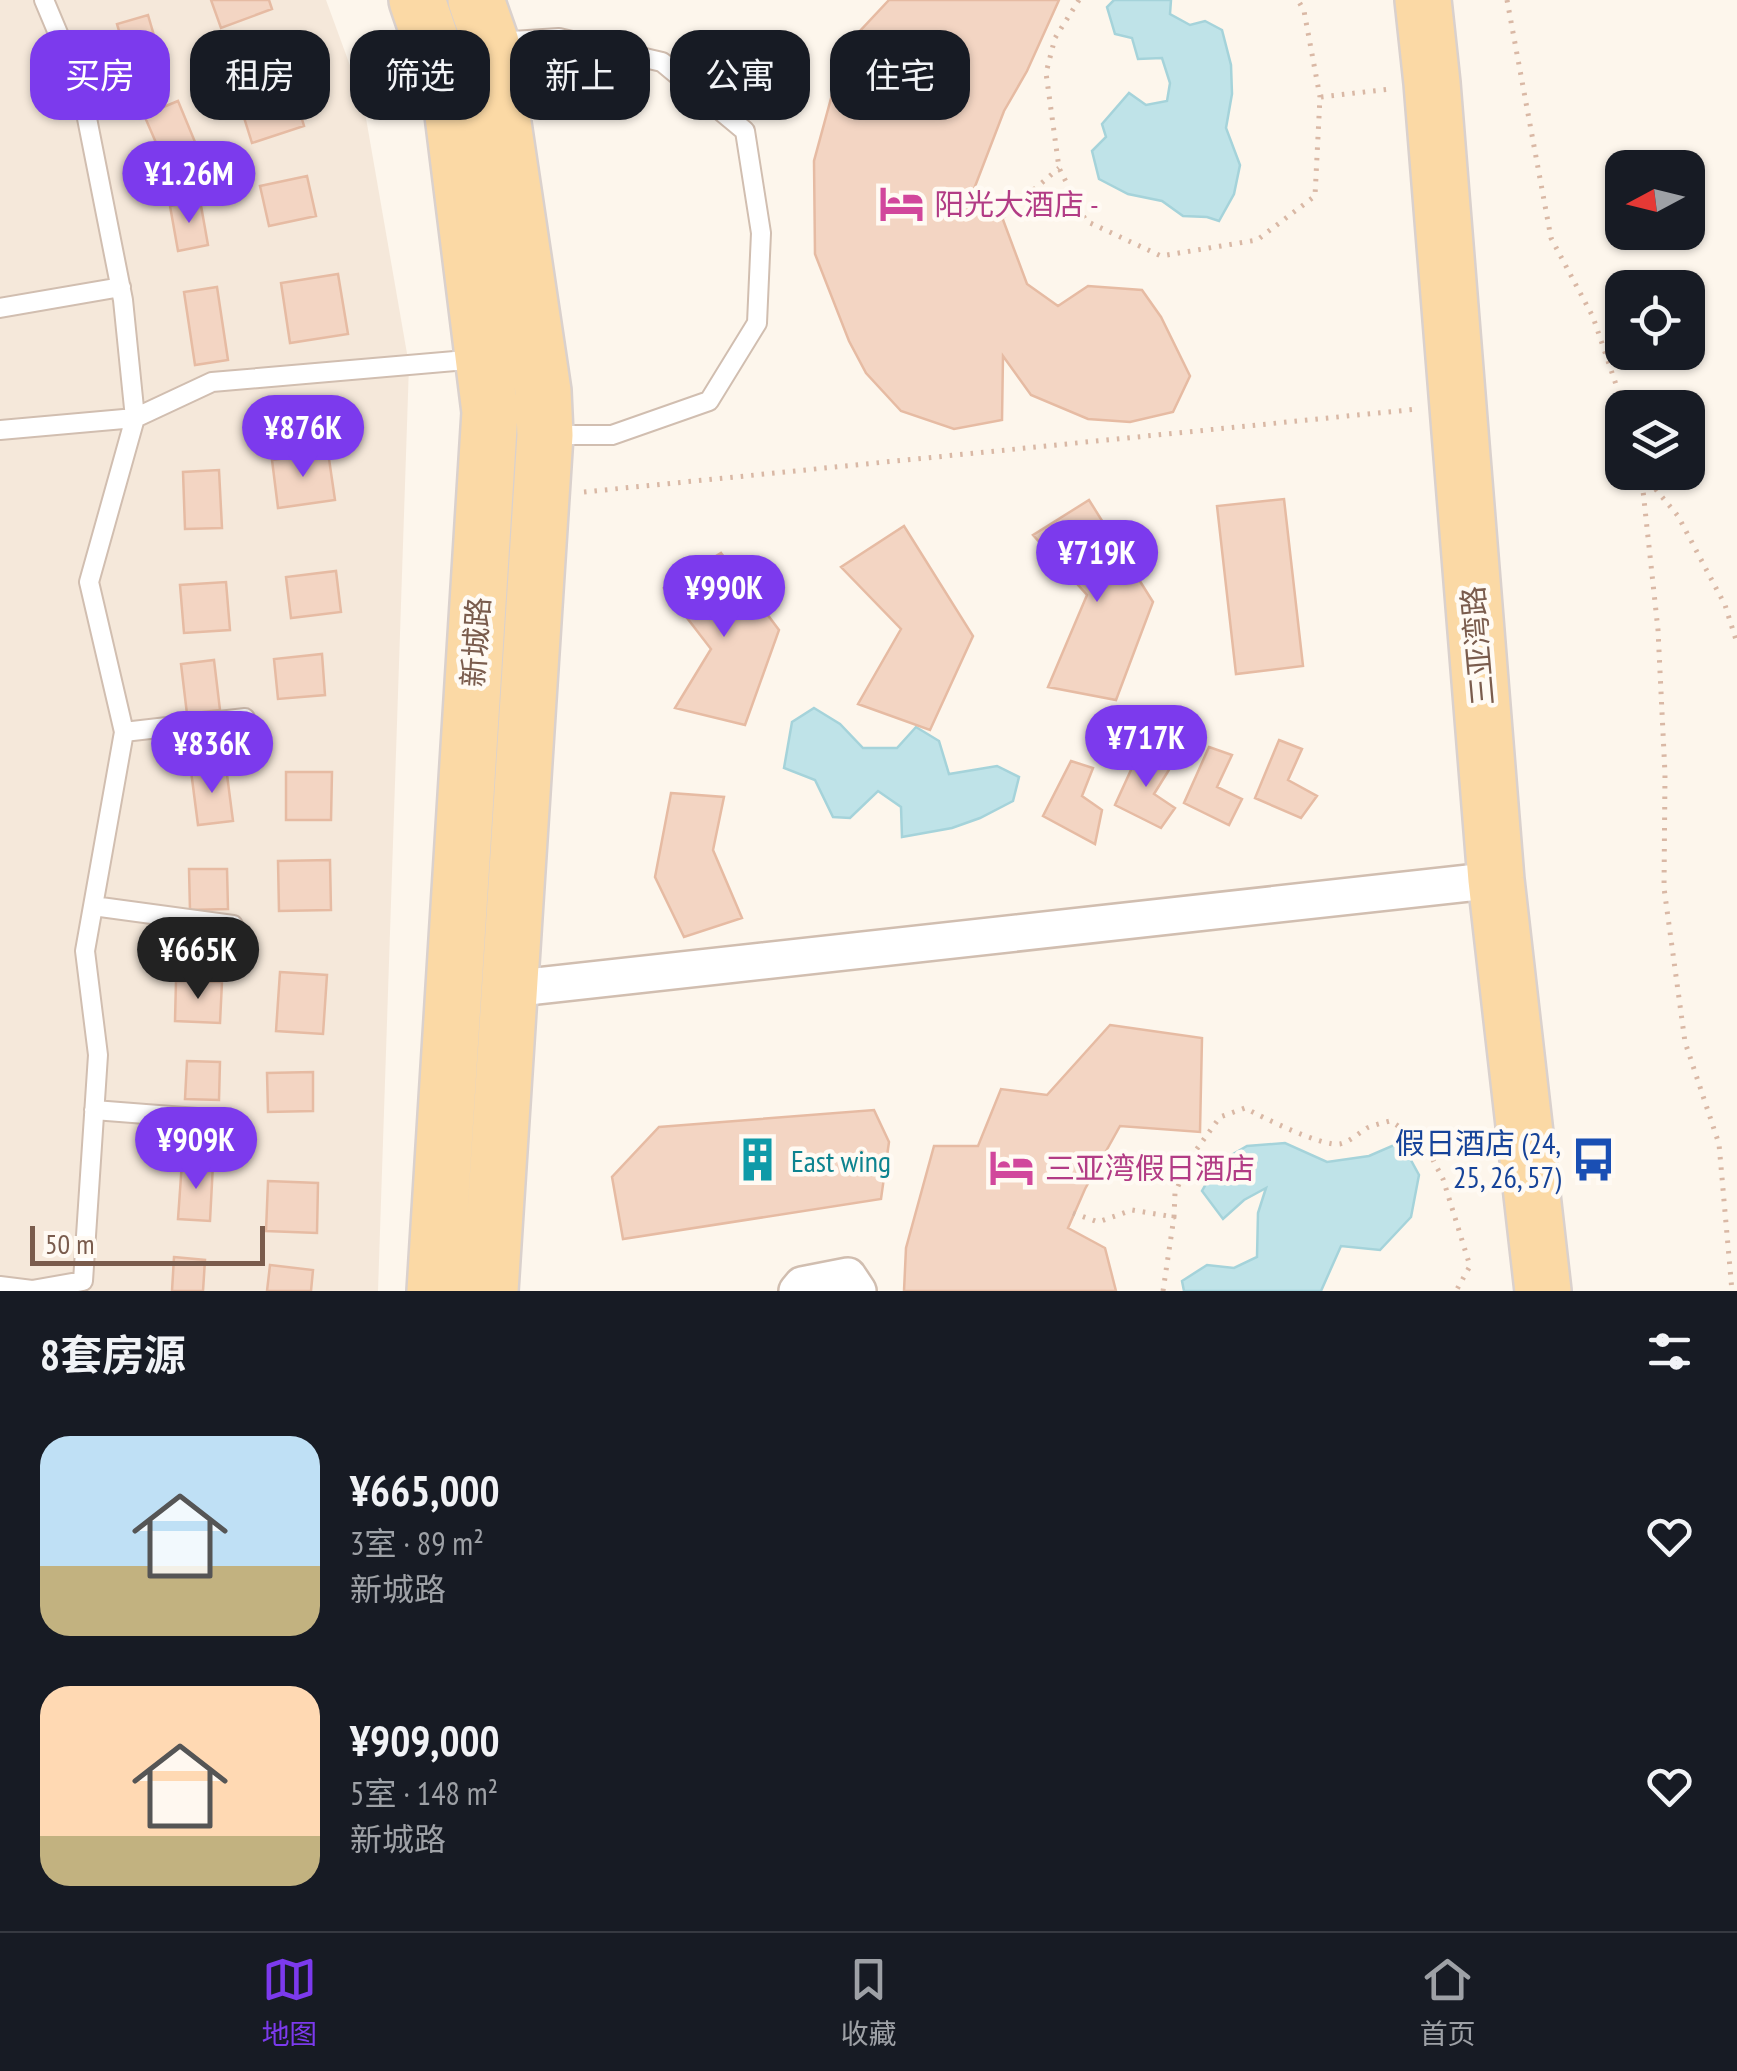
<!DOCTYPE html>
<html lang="zh">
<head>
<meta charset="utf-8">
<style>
	body { margin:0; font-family:"PT Sans Narrow","Noto Sans SC",sans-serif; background:#242831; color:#f1f3f6; height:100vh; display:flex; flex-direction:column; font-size:38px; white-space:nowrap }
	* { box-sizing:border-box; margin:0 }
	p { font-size:32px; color:#9ea1a6 }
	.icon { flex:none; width:55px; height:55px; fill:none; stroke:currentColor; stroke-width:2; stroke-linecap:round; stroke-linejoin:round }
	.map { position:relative; height:1291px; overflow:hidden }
	.details { display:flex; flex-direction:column; background:#171b24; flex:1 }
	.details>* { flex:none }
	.guide { position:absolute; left:30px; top:30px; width:1000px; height:90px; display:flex; gap:20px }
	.needle { width:65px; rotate:263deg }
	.fabs { position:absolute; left:1605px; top:150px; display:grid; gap:20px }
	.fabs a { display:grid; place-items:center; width:100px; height:100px; border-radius:20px; background:#171b24; box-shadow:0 2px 8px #0004; font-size:50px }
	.scale { position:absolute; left:30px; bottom:25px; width:235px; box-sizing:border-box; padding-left:10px; border:5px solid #7a5c4d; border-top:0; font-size:28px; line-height:35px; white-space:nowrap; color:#7a5c4d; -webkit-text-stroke:8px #fffaf3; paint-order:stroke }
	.price { position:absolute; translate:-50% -85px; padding:0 22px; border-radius:35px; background:#7c3aed; color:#fff; font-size:32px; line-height:65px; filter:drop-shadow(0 2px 5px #0008) }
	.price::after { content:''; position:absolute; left:50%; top:60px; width:30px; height:22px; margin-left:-15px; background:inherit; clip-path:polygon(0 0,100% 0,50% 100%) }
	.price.on { background:#222; color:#fff }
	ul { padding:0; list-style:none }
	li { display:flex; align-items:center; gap:30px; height:250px; padding:0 40px }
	li span { display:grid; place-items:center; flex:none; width:280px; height:200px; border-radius:30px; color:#555 }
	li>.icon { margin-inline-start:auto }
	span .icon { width:120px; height:120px; fill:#fffc; stroke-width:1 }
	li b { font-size:42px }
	h2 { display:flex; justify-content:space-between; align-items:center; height:120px; padding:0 40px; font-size:42px }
	.chip { padding:0 35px; border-radius:30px; background:#171b24; box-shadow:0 2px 8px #0004; font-size:35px; line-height:90px }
	.chip.on { background:#7c3aed; color:#fff }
	.tabs { display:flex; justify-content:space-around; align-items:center; height:140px; border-top:2px solid #363941; background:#171b24; font-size:28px; color:#9ea1a6 }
	.tabs a { display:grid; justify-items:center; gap:5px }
	.tabs .on { color:#7c3aed }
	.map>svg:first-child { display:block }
	.residential { fill:#f5e8da }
	.water { fill:#bfe3e8; stroke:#a5d3da; stroke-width:2.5 }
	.building { fill:#f3d5c3; stroke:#e6bba3; stroke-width:2.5 }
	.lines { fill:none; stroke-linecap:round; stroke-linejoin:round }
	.lane-casing { stroke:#d1beb0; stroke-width:22 }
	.street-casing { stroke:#d1beb0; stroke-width:40 }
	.primary-casing { stroke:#dad1cd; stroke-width:60 }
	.path { stroke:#d9b8a5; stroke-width:5; stroke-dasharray:2.5 8; stroke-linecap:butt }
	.lane { stroke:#fff; stroke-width:18 }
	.street { stroke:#fff; stroke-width:35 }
	.primary { stroke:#fbd9a5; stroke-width:55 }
	.labels { text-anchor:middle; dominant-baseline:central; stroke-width:9; stroke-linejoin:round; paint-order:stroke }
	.hotel-label { font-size:30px; fill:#b23c85; stroke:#fffaf3; text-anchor:start }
	.street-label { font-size:30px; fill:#7a5c4d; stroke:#fffaf3 }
	.transit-label { font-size:30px; fill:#164399; stroke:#fffaf3; text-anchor:end }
	.culture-label { font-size:30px; fill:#0d838f; stroke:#fffaf3; text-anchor:start }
</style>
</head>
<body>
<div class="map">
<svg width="1737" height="1291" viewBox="0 0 1737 1291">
	<rect width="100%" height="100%" fill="#fdf6ec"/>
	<path class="residential" d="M0 0H326L363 101 409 365 378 1291H0Z"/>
	<path class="water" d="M1114 0H1171L1170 14 1190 25 1205 21 1222 30 1231 65 1232 94 1226 128 1240 165 1234 194 1219 221 1207 217 1183 216 1162 201 1128 194 1099 179 1092 151 1106 137 1102 124 1129 93 1146 105 1167 101 1170 83 1162 58 1138 59 1132 38 1115 34 1107 7Z
		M814 708 840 724 863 748H897L916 727 939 741 949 774 997 766 1019 777 1013 801 980 818 952 828 902 837 901 807 878 791 850 818 833 817 815 780 784 768 792 722Z
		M1401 1142 1419 1175 1411 1217 1380 1250 1341 1246 1321 1291H1184L1182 1281 1207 1265 1234 1268 1257 1257 1258 1213 1266 1188 1244 1200 1223 1219 1202 1191 1218 1163 1247 1146 1285 1143 1327 1162 1369 1156Z"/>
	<path class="building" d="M211 0H269L272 9 221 28Z
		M889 0H1059L1027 71 1004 111 974 189 1002 217 1027 284 1058 306 1088 286 1142 290 1161 317 1190 376 1173 412 1130 422 1088 419 1031 395 1003 356 1002 420 954 429 901 411 866 373 849 341 815 254 814 161 845 47Z
		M148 15 165 73 134 82 117 24Z
		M294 92 304 126 252 143 241 108Z
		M178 101 200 154 167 168 144 115Z
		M307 176 316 216 269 226 260 186Z
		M200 200 208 245 178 251 170 206Z
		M338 274 348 334 290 343 281 283Z
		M217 287 228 360 195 365 184 292Z
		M328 452 335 500 278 508 272 460Z
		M219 470 222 528 185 529 183 472Z
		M1284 499 1303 666 1236 674 1217 506Z
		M1089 500 1153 602 1116 700 1048 687 1087 595 1033 535Z
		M904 526 973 636 930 730 858 704 901 629 841 567Z
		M721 553 779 630 745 725 675 708 711 649 664 588Z
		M336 571 341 612 291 618 286 577Z
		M226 582 230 630 184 633 180 585Z
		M322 654 325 695 278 699 274 659Z
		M214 660 220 710 187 714 181 664Z
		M1279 740 1302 749 1288 780 1317 796 1301 818 1255 798Z
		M1209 747 1232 755 1217 787 1242 799 1229 825 1184 803Z
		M1141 748 1172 765 1154 794 1175 808 1161 828 1115 805Z
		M1071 761 1093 768 1082 796 1102 810 1095 844 1043 816Z
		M226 767 233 821 198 825 191 771Z
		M286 772H332L331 820H286Z
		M671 793 724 797 713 850 742 918 684 937 655 877Z
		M330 860 331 910 279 911 278 861Z
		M189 869H227L228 909 190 910Z
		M280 972 327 975 323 1034 276 1031Z
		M176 981 222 982 220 1023 175 1021Z
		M1110 1025 1202 1038 1200 1132 1120 1126 1085 1189 1068 1228 1105 1248 1116 1291H904L906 1248 934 1146H978L1001 1089 1047 1095Z
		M187 1061 220 1062 219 1100 185 1099Z
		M313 1072V1111L268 1112 267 1073Z
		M874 1110 889 1142 881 1199 623 1239 612 1177 659 1127Z
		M182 1162 213 1164 210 1221 178 1219Z
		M268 1181 318 1183 317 1233 266 1231Z
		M174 1257 205 1260 203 1291H172Z
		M270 1265 313 1270 311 1291H267Z"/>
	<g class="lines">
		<defs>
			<path id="lane" d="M498 42 559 38 662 62 745 131 761 233 757 323 709 401 612 435H550
				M0 308 121 287
				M0 430 135 418 212 382 478 359
				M124 732 245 718
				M93 906 233 925
				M94 1110 223 1120
				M0 1286 32 1290 83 1281 98 1055 85 951 124 732 89 582 135 418 123 300 81 88 44 0"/>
			<path id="street" d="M509 989 1496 880
				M797 1291 802 1285 848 1276 858 1291"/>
			<path id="primary" d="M417 0 451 99 490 412 435 1291
				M476 0 491 43 543 391 545 435 490 1291
				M1423 0 1432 83 1496 880 1543 1291"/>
		</defs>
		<use href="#lane" class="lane-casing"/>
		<use href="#street" class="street-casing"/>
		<use href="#primary" class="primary-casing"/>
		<path class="path" d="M1079 0 1055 38 1046 73 1059 168 1086 221 1161 256 1257 240 1315 196 1320 97 1304 11 1298 0
			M1507 0 1551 238 1593 317 1624 408
			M1321 97 1390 89
			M1002 217 1059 168
			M1641 472 1658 630 1665 774 1664 888 1685 1042 1719 1144 1732 1291
			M1642 473 1678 516 1725 605 1737 643
			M584 492 1418 409
			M1073 1213 1098 1222 1132 1210 1174 1217 1175 1193 1191 1157 1220 1117 1245 1108C1262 1117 1322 1147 1340 1144 1349 1142 1359 1133 1367 1128 1374 1125 1382 1123 1390 1121L1423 1141 1443 1179 1470 1266 1456 1291
			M1163 1291 1174 1217"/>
		<use href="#lane" class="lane"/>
		<use href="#street" class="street"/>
		<use href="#primary" class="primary"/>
	</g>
	<defs>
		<symbol id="hotel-bare" viewBox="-9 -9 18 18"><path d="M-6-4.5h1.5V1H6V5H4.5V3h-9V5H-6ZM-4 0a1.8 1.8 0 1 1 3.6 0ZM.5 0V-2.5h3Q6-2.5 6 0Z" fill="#d1479c" stroke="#fffaf3" stroke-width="2.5" paint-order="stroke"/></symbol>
		<symbol id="bus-bare" viewBox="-9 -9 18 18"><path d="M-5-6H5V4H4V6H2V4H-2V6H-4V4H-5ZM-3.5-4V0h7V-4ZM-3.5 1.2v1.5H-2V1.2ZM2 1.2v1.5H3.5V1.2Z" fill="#1a4fb4" stroke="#fffaf3" stroke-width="2.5" paint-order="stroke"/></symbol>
		<symbol id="building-bare" viewBox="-9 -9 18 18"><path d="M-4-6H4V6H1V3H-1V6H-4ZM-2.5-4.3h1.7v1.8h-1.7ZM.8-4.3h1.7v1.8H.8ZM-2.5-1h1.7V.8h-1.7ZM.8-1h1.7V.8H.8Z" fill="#0f9aa8" stroke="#fffaf3" stroke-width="2.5" paint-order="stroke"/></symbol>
	</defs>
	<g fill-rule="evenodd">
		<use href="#hotel-bare" x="870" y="172" width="63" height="63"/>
		<use href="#bus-bare" x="1562" y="1128" width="63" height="63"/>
		<use href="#building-bare" x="726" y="1128" width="63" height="63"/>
		<use href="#hotel-bare" x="980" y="1136" width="63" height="63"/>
	</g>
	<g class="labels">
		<g class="hotel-label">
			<text x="934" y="203">阳光大酒店 -</text>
			<text x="1045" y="1167">三亚湾假日酒店</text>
		</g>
		<g class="street-label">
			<text transform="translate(475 642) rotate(-86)">新城路</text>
			<text transform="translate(1477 646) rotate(-95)">三亚湾路</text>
		</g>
		<g class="transit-label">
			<text x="1561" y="1142">假日酒店 (24,<tspan x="1561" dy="34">25, 26, 57)</tspan></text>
		</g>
		<g class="culture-label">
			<text x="791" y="1160">East wing</text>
		</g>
	</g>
</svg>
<div class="fabs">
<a><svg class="needle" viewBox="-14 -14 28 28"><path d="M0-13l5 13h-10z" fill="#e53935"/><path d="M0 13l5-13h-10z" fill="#9ea1a6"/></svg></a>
<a><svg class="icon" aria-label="locate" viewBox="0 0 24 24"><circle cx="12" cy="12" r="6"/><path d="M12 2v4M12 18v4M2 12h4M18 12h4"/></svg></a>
<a><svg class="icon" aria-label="layers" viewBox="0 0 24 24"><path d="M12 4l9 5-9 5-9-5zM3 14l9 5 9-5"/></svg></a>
</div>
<div class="scale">50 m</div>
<b class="price" style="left:189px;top:226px">¥1.26M</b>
<b class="price" style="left:303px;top:480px">¥876K</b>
<b class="price" style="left:1097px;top:605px">¥719K</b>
<b class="price" style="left:724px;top:640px">¥990K</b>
<b class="price" style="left:1146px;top:790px">¥717K</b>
<b class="price" style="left:212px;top:796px">¥836K</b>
<b class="price on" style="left:198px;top:1002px">¥665K</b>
<b class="price" style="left:196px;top:1192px">¥909K</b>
<div class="guide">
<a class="chip on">买房</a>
<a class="chip">租房</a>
<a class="chip">筛选</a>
<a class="chip">新上</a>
<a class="chip">公寓</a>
<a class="chip">住宅</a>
</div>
</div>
<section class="details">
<h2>8套房源<svg class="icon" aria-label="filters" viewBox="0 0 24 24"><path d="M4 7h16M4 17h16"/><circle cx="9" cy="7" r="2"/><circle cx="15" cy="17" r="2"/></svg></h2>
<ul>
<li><span style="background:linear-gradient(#bfe0f5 65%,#c2b280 0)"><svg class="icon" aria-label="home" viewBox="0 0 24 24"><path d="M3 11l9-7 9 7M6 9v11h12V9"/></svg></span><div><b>¥665,000</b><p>3室 · 89 m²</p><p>新城路</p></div><svg class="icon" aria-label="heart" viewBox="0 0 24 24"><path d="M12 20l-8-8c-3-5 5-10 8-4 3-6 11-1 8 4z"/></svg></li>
<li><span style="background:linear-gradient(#ffd9b3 75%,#c2b280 0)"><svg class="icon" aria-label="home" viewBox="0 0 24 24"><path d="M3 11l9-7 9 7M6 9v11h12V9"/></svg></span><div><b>¥909,000</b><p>5室 · 148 m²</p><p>新城路</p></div><svg class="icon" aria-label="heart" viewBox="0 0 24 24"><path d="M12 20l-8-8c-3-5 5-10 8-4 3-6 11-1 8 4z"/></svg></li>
</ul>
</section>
<nav class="tabs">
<a class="on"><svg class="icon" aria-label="map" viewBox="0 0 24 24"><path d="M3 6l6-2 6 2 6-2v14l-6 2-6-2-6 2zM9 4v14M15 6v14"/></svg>地图</a>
<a><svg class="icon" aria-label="saved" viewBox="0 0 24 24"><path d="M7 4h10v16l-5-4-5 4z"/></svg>收藏</a>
<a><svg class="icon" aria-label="home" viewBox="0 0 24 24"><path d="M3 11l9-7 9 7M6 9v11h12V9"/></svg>首页</a>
</nav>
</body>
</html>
